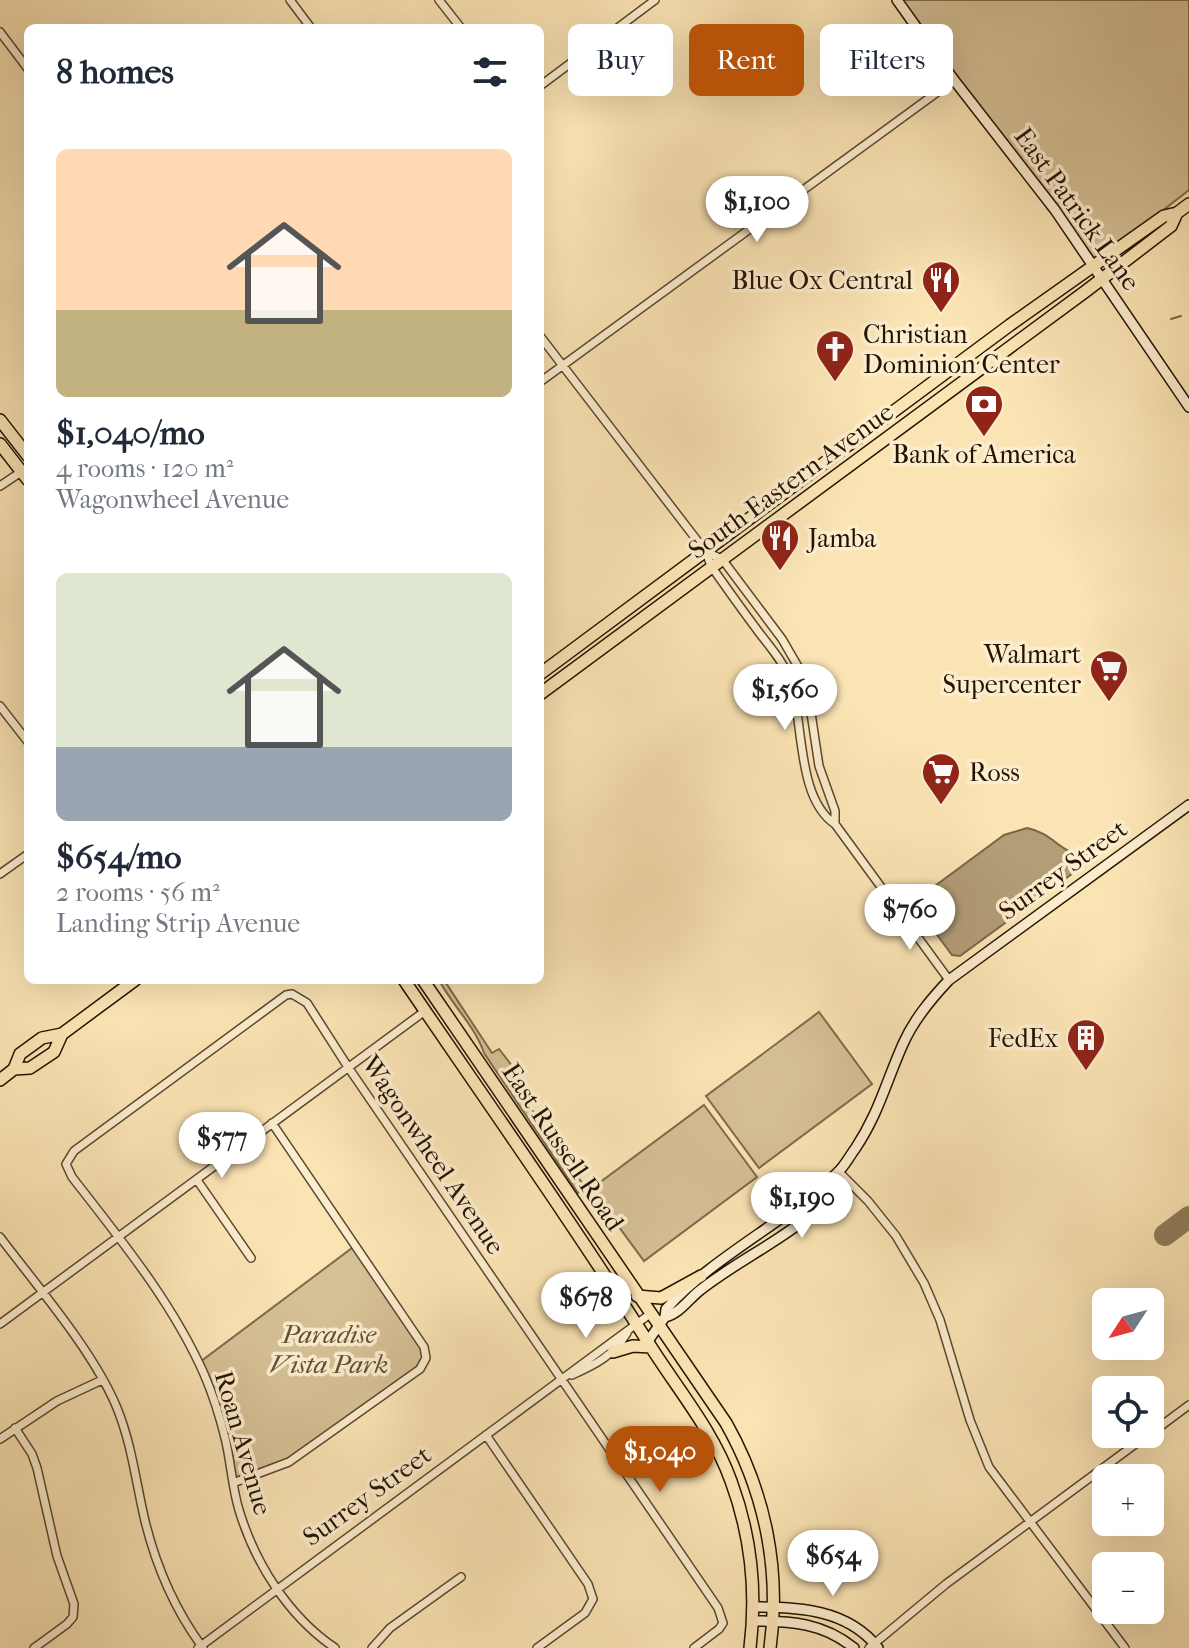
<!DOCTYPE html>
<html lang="en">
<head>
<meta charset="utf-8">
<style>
	body { margin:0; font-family:"IM FELL French Canon",serif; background:#f6f6f7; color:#1f2937; height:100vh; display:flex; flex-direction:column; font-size:30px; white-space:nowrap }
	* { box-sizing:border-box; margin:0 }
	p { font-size:26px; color:#747a83 }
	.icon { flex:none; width:44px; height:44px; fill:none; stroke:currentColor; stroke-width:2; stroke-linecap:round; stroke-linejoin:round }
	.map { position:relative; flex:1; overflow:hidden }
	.sheet { position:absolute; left:24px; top:24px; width:520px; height:960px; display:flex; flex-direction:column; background:#fff; border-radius:12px; box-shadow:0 8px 32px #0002 }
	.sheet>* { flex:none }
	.guide { position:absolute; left:568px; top:24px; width:500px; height:72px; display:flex; gap:16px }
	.needle { width:52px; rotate:234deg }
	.buttons { position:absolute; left:1092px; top:1288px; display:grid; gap:16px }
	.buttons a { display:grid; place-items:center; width:72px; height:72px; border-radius:12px; background:#fff; box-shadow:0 8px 32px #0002; font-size:40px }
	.price { position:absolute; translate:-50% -68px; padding:0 18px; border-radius:28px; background:#fff; color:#222; font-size:26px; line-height:52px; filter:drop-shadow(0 2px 4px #0008) }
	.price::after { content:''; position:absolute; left:50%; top:48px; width:24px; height:18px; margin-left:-12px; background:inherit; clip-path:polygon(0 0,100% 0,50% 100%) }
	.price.selected { background:#b45309; color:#fff }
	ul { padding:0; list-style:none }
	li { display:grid; align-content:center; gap:16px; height:424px; padding:0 32px }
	li span { display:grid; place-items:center; height:248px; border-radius:12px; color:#555 }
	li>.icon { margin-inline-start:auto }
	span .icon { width:144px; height:144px; fill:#fffc; stroke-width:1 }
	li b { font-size:34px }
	h2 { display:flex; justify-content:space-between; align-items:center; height:96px; padding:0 32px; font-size:34px }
	.pill { padding:0 28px; border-radius:12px; background:#fff; box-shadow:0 8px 32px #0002; font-size:28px; line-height:72px }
	.pill.selected { background:#b45309; color:#fff }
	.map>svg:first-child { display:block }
	.green { fill:#d6c096; stroke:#7d6a4c; stroke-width:2 }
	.water { fill:#b29d77; stroke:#796648; stroke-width:2 }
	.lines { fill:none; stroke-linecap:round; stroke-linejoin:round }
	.stream { stroke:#796648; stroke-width:2 }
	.taxiway { stroke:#907c5a; stroke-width:22 }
	.street-casing { stroke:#5a472e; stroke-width:10 }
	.secondary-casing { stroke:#241301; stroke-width:12 }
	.primary-casing { stroke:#241301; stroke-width:14 }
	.street { stroke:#fcedce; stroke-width:7 }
	.secondary { stroke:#fcedce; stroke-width:9 }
	.primary { stroke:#fbe4b4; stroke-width:11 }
	.labels { text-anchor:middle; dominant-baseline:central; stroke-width:7; stroke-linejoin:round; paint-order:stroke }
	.street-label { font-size:26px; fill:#241301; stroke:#fcedce }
	.poi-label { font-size:26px; fill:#241301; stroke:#fcedce; text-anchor:end }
	.park-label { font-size:26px; font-style:italic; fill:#625035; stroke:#fcedce }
</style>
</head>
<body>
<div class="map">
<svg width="1189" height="1648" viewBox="0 0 1189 1648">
	<rect width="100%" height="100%" fill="#fbe4b4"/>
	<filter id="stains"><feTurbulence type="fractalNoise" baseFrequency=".0025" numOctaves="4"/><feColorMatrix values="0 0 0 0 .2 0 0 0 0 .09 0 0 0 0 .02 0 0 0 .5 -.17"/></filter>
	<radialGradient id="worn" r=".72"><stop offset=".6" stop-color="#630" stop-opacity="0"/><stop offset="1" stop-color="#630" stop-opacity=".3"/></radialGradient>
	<path class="green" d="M897 0H1189V190L1093 265Z
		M439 980H444L492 1053 499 1049 516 1071 509 1077 585 1187 578 1193 484 1053C475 1026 452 1005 439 980Z
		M819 1012 872 1084 759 1168 706 1096Z
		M704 1105 757 1177 644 1261 591 1189Z
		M356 1245 426 1349 425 1362 307 1448 267 1470 233 1478 200 1362Z"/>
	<path class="water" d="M1027 828C1061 834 1069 874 1109 844L1110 846 960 956 952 955 921 913 923 902 920 897 1004 835Z"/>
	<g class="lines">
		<path class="stream" d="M1171 319 1181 316"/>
		<path class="taxiway" d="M1165 1235 1189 1217"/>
		<defs>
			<path id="street" d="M290 0 311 28
				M439 0 461 28
				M0 32 28 69
				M540 86 655 0
				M540 336 706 552 711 566C726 587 740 607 755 627 767 644 782 659 790 679 804 720 796 798 835 824L949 980
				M540 382 954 80
				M0 486 21 472
				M706 552 722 559 782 639 800 670 811 713 819 766 835 811V824
				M0 706 28 742
				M0 874 28 854
				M839 1172 868 1201 896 1236 924 1283 940 1320 970 1420 989 1467 1125 1648
				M197 1180 251 1258
				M0 1237C37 1286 94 1352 117 1408 132 1445 136 1483 145 1521 156 1566 175 1610 203 1648
				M0 1324 425 1011
				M572 1375C595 1365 614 1355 627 1333
				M15 1428 32 1454 37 1468 57 1556 74 1604 73 1617 67 1624 34 1648
				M1150 1434 1189 1405
				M486 1435 588 1584 593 1599 585 1613 537 1648
				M0 1439 57 1401 102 1380
				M233 1483 289 1462 420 1369 426 1358 424 1347 272 1123
				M198 1648 650 1314
				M335 1648C288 1616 255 1563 239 1510 232 1487 231 1462 225 1438 220 1417 213 1395 204 1374 172 1302 121 1240 72 1177L66 1164 74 1151 286 995 292 994 307 1003 348 1067 718 1608 723 1623 719 1629 694 1648
				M372 1648 390 1628 461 1577
				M869 1648 946 1584 1149 1434"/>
			<path id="secondary" d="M897 0 954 80 1055 210 1189 407
				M665 1317C679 1314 688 1300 699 1291 739 1259 796 1234 831 1196 836 1189 837 1181 839 1172
				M648 1341 665 1317 666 1309C715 1255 784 1224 837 1173 844 1167 849 1157 855 1149 879 1113 886 1082 903 1044 914 1019 931 999 949 980L1189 805
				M753 1607C798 1607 848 1609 878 1648
				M753 1621C792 1621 823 1623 854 1648"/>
			<path id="primary" d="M0 420 28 456
				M0 444 28 480
				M540 674 1010 325 1164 216 1177 213 1189 204
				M540 694 1086 291 1171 226 1177 213
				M404 980C487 1102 572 1222 651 1347 679 1391 713 1431 731 1481 751 1535 757 1591 750 1648
				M423 980 726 1423C765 1492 781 1570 770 1648
				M14 1069 30 1068 54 1052 62 1034 135 980
				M0 1080 14 1069 20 1054 42 1038 62 1034
				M637 1296 661 1298 701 1276
				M613 1352 633 1346 651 1347"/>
		</defs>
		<use href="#street" class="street-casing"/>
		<use href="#secondary" class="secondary-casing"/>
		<use href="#primary" class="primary-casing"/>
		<use href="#street" class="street"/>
		<use href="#secondary" class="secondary"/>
		<use href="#primary" class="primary"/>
	</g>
	<defs>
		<symbol id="restaurant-pin" viewBox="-11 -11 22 30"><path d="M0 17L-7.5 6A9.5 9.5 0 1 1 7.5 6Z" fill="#8f2418" stroke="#fcedce"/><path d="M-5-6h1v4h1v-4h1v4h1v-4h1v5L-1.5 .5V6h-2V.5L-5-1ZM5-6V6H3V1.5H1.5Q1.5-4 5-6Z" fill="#fff"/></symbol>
		<symbol id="church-pin" viewBox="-11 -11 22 30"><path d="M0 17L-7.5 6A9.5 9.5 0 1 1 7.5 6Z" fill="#8f2418" stroke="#fcedce"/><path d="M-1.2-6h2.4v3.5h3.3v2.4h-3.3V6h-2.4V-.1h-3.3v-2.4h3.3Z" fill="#fff"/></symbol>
		<symbol id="bank-pin" viewBox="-11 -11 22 30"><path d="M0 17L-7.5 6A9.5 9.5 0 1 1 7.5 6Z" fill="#8f2418" stroke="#fcedce"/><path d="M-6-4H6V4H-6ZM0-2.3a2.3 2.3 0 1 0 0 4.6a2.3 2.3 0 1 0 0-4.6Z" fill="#fff"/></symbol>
		<symbol id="supermarket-pin" viewBox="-11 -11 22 30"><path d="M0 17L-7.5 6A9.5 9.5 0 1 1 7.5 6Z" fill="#8f2418" stroke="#fcedce"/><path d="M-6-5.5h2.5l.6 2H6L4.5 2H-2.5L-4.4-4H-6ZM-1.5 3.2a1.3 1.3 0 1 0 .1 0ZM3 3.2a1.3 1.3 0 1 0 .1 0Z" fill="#fff"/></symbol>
		<symbol id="building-pin" viewBox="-11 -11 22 30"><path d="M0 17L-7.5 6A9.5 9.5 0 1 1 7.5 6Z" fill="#8f2418" stroke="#fcedce"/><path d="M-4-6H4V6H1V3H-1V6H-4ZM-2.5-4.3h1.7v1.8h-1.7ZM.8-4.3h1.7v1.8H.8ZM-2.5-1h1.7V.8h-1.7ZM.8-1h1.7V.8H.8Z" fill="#fff"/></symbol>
	</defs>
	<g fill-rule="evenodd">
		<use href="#restaurant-pin" x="919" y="258" width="44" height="60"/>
		<use href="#church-pin" x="813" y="327" width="44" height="60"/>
		<use href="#bank-pin" x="962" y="382" width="44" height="60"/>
		<use href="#restaurant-pin" x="758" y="516" width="44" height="60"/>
		<use href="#supermarket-pin" x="1087" y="647" width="44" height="60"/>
		<use href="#supermarket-pin" x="919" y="750" width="44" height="60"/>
		<use href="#building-pin" x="1064" y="1016" width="44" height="60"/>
	</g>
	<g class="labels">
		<g class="street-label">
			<text transform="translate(1077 209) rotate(54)">East Patrick Lane</text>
			<text transform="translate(791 481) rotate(-36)">South Eastern Avenue</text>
			<text transform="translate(1063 870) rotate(-36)">Surrey Street</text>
			<text transform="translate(563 1147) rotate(56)">East Russell Road</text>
			<text transform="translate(433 1155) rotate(56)">Wagonwheel Avenue</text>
			<text transform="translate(243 1443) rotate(74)">Roan Avenue</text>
			<text transform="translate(367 1496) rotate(-36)">Surrey Street</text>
		</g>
		<g class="poi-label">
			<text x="913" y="280">Blue Ox Central</text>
			<text x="863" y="334" text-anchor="start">Christian<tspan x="863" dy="30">Dominion Center</tspan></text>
			<text x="984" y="454" text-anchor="middle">Bank of America</text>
			<text x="808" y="538" text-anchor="start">Jamba</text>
			<text x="1081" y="654">Walmart<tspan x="1081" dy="30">Supercenter</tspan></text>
			<text x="969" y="772" text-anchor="start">Ross</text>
			<text x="1058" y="1038">FedEx</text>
		</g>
		<g class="park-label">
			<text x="329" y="1334">Paradise<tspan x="329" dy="30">Vista Park</tspan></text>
		</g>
	</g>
	<rect width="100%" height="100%" filter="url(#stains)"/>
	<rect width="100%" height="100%" fill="url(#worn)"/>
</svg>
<div class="buttons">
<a><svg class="needle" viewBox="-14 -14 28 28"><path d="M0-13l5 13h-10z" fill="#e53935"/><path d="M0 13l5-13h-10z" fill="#747a83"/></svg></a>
<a><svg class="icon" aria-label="locate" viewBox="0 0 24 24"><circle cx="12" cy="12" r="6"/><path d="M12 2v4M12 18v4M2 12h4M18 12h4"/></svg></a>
<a>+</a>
<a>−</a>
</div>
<b class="price" style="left:757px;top:244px">$1,100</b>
<b class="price" style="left:785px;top:732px">$1,560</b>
<b class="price" style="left:910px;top:952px">$760</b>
<b class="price" style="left:222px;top:1180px">$577</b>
<b class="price" style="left:802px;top:1240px">$1,190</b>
<b class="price" style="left:586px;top:1340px">$678</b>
<b class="price selected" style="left:660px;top:1494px">$1,040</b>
<b class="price" style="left:833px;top:1598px">$654</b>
<div class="guide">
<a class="pill">Buy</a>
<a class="pill selected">Rent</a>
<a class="pill">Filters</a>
</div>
<section class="sheet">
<h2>8 homes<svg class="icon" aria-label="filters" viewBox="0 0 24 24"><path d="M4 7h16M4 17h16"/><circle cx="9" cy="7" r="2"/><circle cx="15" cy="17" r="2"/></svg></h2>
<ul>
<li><span style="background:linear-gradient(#ffd9b3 65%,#c2b280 0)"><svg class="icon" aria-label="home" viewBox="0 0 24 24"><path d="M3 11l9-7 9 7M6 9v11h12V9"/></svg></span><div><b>$1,040/mo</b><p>4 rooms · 120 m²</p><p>Wagonwheel Avenue</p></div></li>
<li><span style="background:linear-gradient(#dfe7d0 70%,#9aa5b1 0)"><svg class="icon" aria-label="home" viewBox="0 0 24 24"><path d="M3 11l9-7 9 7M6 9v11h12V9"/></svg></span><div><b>$654/mo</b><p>2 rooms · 56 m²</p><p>Landing Strip Avenue</p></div></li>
</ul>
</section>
</div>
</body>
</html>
